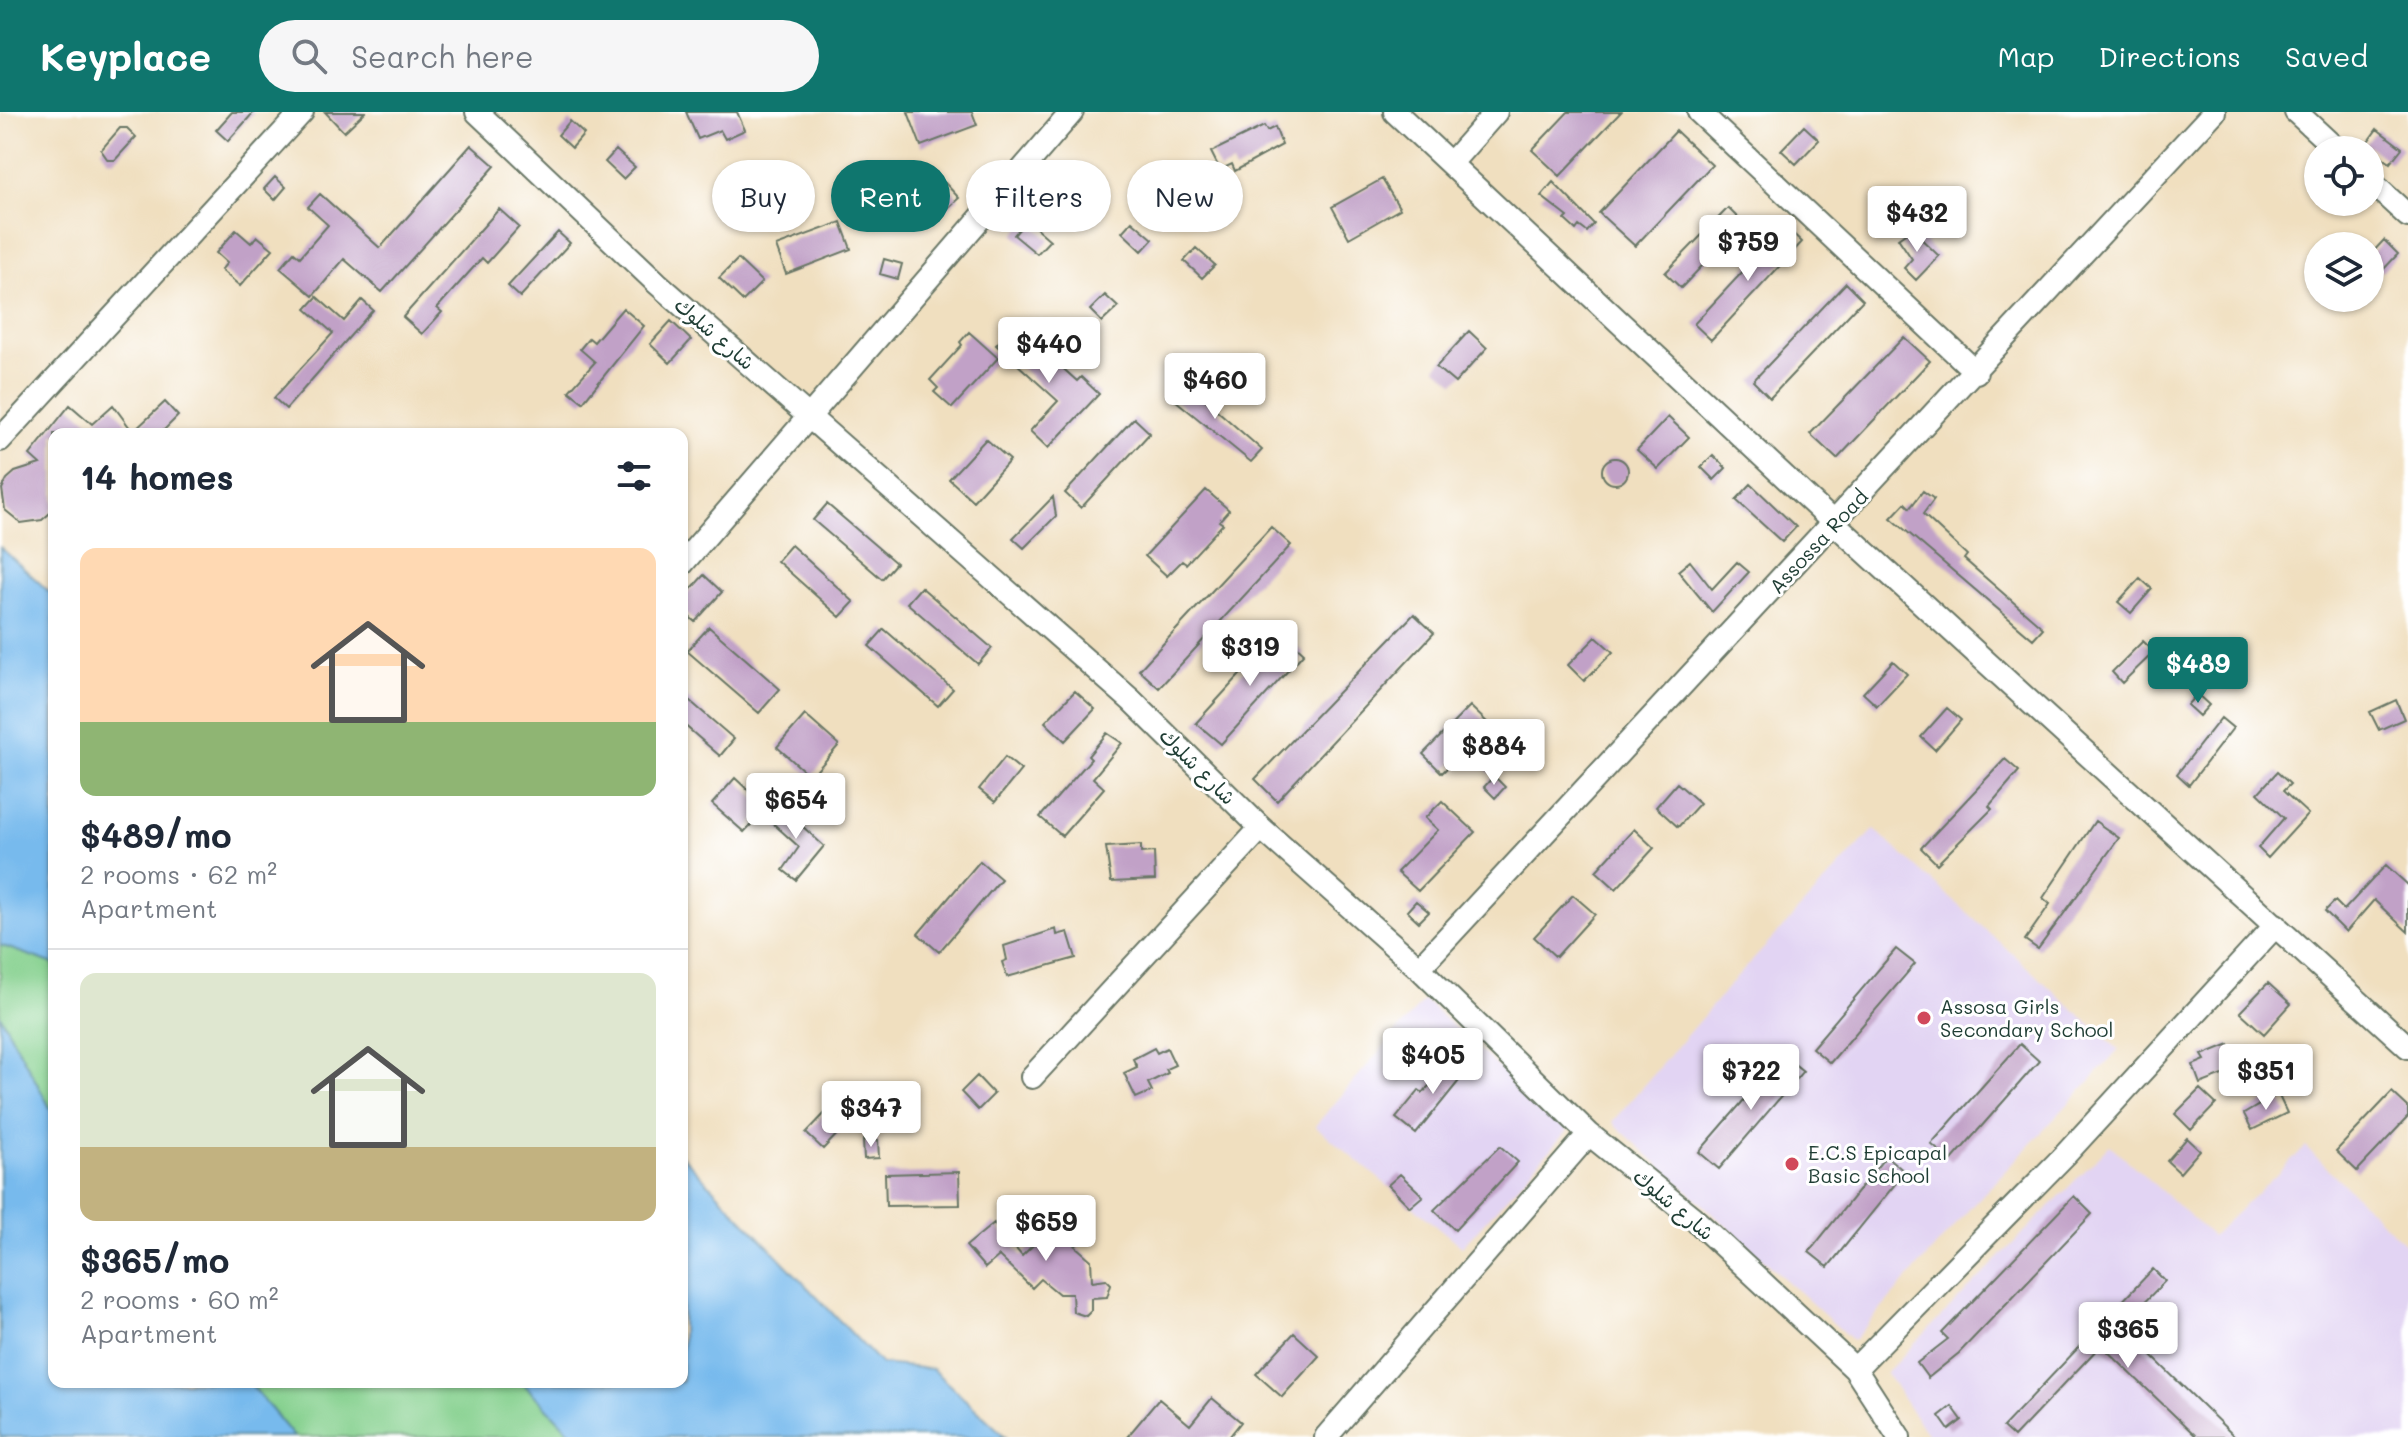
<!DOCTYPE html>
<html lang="en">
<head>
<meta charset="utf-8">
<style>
	body { margin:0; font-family:Mali,"Playpen Sans Arabic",sans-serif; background:#f6f6f7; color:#1f2937; height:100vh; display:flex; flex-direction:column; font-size:30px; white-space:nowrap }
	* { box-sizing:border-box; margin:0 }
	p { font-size:26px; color:#747a83 }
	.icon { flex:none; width:44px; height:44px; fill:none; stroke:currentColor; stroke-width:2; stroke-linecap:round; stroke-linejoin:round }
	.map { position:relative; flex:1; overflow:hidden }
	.panel { position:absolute; left:48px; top:316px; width:640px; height:960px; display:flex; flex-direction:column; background:#fff; border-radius:16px; box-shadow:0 2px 6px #0004 }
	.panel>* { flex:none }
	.guide { position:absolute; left:712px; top:48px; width:760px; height:72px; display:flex; gap:16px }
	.controls { position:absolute; left:2304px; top:24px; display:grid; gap:16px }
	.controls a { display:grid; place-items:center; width:80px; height:80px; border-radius:50%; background:#fff; box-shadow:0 2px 6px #0004; font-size:40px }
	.price { position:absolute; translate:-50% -68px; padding:0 18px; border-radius:8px; background:#fff; color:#222; font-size:26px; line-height:52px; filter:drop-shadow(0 2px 4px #0008) }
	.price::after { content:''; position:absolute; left:50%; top:48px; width:24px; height:18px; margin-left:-12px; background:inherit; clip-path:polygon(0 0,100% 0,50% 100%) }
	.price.selected { background:#0f766e; color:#fff }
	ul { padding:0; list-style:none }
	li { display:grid; align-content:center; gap:16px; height:424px; padding:0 32px }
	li+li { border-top:2px solid #e0e1e3 }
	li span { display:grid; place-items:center; height:248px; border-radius:16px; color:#555 }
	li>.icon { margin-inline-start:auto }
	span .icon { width:144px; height:144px; fill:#fffc; stroke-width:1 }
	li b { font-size:34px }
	h2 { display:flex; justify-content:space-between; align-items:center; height:96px; padding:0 32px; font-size:34px }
	.pill { padding:0 28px; border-radius:36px; background:#fff; box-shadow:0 2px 6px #0004; font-size:28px; line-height:72px }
	.pill.selected { background:#0f766e; color:#fff }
	header { display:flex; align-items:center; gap:48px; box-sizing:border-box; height:112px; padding:0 40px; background:#0f766e; color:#fff }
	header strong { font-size:38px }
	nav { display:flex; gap:44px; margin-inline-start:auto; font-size:28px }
	.search { width:560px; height:72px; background:#f6f6f7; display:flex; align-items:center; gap:20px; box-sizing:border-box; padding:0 28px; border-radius:44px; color:#747a83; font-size:30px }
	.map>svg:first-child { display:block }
	.built { fill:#e2d4f3 }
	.green { fill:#85d08e; stroke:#528661; stroke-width:2 }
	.water { fill:#77baed; stroke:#4b7c90; stroke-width:2 }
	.building { fill:#c1a1c7 }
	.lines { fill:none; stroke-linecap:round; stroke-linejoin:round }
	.minor-casing { stroke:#687665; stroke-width:26 }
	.minor { stroke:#fff; stroke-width:22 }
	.poi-dot { fill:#d1495b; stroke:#fff; stroke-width:3 }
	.labels { text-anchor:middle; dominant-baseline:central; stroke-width:6; stroke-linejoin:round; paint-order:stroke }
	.street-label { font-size:20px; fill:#1f3d34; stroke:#fff }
	.poi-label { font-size:20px; fill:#1f3d34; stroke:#fff; text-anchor:start }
</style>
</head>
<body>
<header>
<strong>Keyplace</strong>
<div class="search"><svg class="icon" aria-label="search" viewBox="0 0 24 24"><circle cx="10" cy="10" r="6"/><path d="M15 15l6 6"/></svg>Search here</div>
<nav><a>Map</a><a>Directions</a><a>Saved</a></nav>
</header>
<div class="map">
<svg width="2408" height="1325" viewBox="0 0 2408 1325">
	<rect width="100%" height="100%" fill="#fff"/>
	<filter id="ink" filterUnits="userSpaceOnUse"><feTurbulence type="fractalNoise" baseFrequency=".0125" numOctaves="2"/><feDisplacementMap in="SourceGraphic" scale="16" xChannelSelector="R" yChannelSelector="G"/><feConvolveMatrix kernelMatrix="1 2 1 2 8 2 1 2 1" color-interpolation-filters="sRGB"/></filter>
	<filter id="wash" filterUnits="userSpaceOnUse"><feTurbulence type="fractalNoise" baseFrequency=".006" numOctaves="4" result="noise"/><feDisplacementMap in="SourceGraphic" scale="32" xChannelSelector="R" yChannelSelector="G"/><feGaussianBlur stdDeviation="1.8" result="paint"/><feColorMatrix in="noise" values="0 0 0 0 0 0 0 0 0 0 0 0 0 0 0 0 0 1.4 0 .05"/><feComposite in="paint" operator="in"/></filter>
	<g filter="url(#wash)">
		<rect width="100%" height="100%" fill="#f0dfbf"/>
		<path class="built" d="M1874 717 2119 938 1972 1094 1853 1229 1612 1010 1729 874Z
			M1424 888 1568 1018 1462 1135 1315 1014Z
			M2110 1033 2212 1124 2306 1035 2408 1135V1325H1929L1886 1261Z"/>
		<path class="green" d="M0 833 54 852V1003L0 903Z
			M249 1270H522L575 1325H294Z"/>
		<path class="water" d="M0 435 54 484V852L0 833Z
			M0 903 54 1003V1270H249L294 1325H0Z
			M682 1044 881 1252 932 1257 1006 1325H575L522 1270H682Z"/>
		<g id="blocks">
			<path class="building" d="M232 0H254L228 29 216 18Z
				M325 0H365L344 20Z
				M686 0H737L745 18 725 27 720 18 698 27Z
				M908 0H972L977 13 921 34Z
				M1568 0H1621L1560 64 1532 38Z
				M570 9 584 22 572 36 558 23Z
				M1264 14 1267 19 1275 15 1282 33 1235 59 1232 52 1220 58 1211 40Z
				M1804 14 1819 28 1796 52 1781 38Z
				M120 16H127L136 25 115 48H108L101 38Z
				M2377 17 2402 36 2390 51 2366 32Z
				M1676 19 1712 53 1635 134 1599 101Z
				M471 33 495 54 382 180 344 147 313 184 280 156 294 140 300 145 328 113 308 95 320 82 380 136Z
				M616 38 635 55 623 67 605 50Z
				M275 65 286 75 275 88 264 77Z
				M1382 67 1400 97 1349 126 1332 95Z
				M1553 70 1594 112 1587 120 1579 114 1576 118 1565 108 1568 105 1541 84Z
				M945 71 959 86 939 104 925 89Z
				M897 82 910 94 895 109 882 97Z
				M1728 96 1743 111 1681 176 1665 161Z
				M499 97 519 115 487 151 482 146 437 196 442 200 422 222 403 205Z
				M1027 108 1050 128 1037 142 1014 123Z
				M1132 109 1153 127 1142 139 1122 120Z
				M841 110 851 137 786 162 776 134Z
				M1785 114 1802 130 1711 228 1694 212Z
				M1911 117 1939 144 1916 168 1904 156 1912 147 1898 126Z
				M236 118 251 131 257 124 273 137 240 174 221 158 227 151 216 141Z
				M558 120 570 131 520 185 508 174Z
				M2384 128 2398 142 2381 160 2370 150V143Z
				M1196 136 1215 153 1202 166 1184 149Z
				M738 147 762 170 743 189 719 166Z
				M884 147 902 152 898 167 880 162Z
				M1846 171 1863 188 1770 286 1753 269Z
				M1105 183 1118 195 1102 210 1090 198Z
				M317 185 344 209 362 188 373 198 286 297 274 286 333 221 306 197Z
				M623 196 644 214 583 290 569 279 595 250 580 237 589 226 594 230Z
				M671 209 691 228 670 251 650 232Z
				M1015 213 1077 269 1081 265 1099 282 1048 336 1030 319 1058 289 996 233Z
				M1469 219 1487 236 1455 271 1436 255Z
				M969 220 998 246 952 296 934 280 938 276 930 268 962 233 960 230Z
				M1904 225 1930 249 1837 347 1810 322Z
				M1184 269 1262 338 1251 350 1170 284Z
				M165 290 178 304 160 322H54V394L50 401 42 408 21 411 5 398 2 377 7 367 15 360 40 352 30 343 70 293 92 312 113 293 133 320Z
				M1668 305 1689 325 1658 357 1637 338Z
				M1134 306 1150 321 1081 396 1065 381Z
				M986 327 1010 348 973 389 949 367Z
				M1713 343 1726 356 1714 368 1701 355Z
				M1602 359a13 13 0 1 1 26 0a13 13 0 1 1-26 0Z
				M1751 372 1796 415 1782 430 1736 388Z
				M1206 378 1229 398 1219 409 1223 412 1186 452 1182 449 1167 464 1145 444Z
				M1923 379 1934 387 1923 402 1967 443 1964 447 2043 516 2033 527 1891 406 1905 391 1910 396Z
				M1053 385 1056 404 1024 436 1013 426Z
				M827 392 896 451 882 467 813 408Z
				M1271 415 1291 433 1159 576 1139 558Z
				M791 433 854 490 840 505 777 449Z
				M1690 449 1712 477 1737 450 1749 460 1712 500 1678 459Z
				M704 463 722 480 695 510 682 498V487Z
				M2140 466 2152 477 2131 501 2118 490Z
				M921 475 992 536 978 552 907 491Z
				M1414 502 1434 521 1277 689 1255 667Z
				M709 515 780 577 759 601 687 539Z
				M884 517 953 577 938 594 869 534Z
				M1280 519 1304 541 1221 632 1196 611Z
				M1596 525 1613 540 1584 569 1568 553Z
				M2143 529 2154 540 2122 571 2112 560Z
				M1893 549 1907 562 1877 594 1863 581Z
				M1075 579 1095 597 1065 629 1045 610Z
				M682 582 734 627 720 644 682 611Z
				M2197 582 2209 593 2199 604 2187 593Z
				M2396 588 2404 607 2379 618 2370 600Z
				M1470 594 1513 635 1490 661 1464 639 1442 661 1423 642Z
				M1947 596 1961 608 1935 638 1921 625Z
				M805 603 839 633 811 665 777 635Z
				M2221 606 2233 616 2189 673 2177 662Z
				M1107 621 1122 631 1093 666 1104 676 1062 724 1040 705 1091 647 1088 644Z
				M1005 645 1021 658 995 690 979 677Z
				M2005 647 2019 659 1989 694 1992 697 1937 752 1921 736Z
				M2277 660 2290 672 2283 679 2308 702 2268 746 2258 736 2284 706 2258 681Z
				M1494 664 1505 675 1495 686 1484 675Z
				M735 666 767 696 744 720 712 692Z
				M1677 671 1700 691 1678 715 1656 695Z
				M1442 689 1475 720 1418 779 1397 760 1438 718 1425 706Z
				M778 692 824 734 796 768 783 758 799 735 766 705Z
				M2095 709 2119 726 2038 837 2025 828 2050 792 2043 786Z
				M1634 717 1654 736 1616 777 1596 759Z
				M1141 733V741L1154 740 1155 768 1111 770 1106 735Z
				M980 749 1001 767 939 840 918 822Z
				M2386 753 2408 773V820L2374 788 2346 820 2325 799 2335 789 2344 798Z
				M1573 783 1595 802 1556 845 1534 825Z
				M1416 789 1429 800 1419 810 1407 799Z
				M1056 817 1057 823 1068 820 1076 846 1007 865 1002 850 1007 848 1004 834Z
				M1896 837 1915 852 1830 951 1812 936Z
				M2268 871 2291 892 2264 922 2240 900Z
				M2020 932 2039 949 1951 1049 1931 1032Z
				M2229 932 2239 957 2200 972 2193 953 2205 948 2202 943Z
				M1154 936 1157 941 1167 936 1175 953 1166 957 1168 961 1148 971 1152 979 1136 986 1124 961 1137 955 1133 947Z
				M1466 941 1475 949 1416 1022 1396 1006 1419 978 1423 981 1439 962 1444 966Z
				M1783 943 1803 959 1719 1057 1699 1040Z
				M977 964 994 982 978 998 961 980Z
				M2200 977 2216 992 2191 1018 2175 1002Z
				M2392 980 2408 995V1005L2357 1059 2336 1039Z
				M2278 982 2287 1001 2252 1018 2244 1002Z
				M828 998 845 1014 823 1037 806 1021Z
				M2187 1026 2200 1038 2180 1061 2167 1049Z
				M863 1028H878L879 1046 864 1047Z
				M1500 1034 1518 1050 1455 1118 1434 1098Z
				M1886 1044 1905 1060 1828 1155 1809 1140Z
				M959 1060 960 1093 886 1094 885 1062Z
				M1400 1062 1423 1084 1410 1095 1388 1073Z
				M2074 1084 2092 1102 1959 1241 1928 1266 1917 1251 1948 1227 1942 1221Z
				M1060 1107 1081 1129 1075 1134 1091 1148 1092 1169 1106 1167 1111 1172 1107 1185 1091 1186V1199L1086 1204 1073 1200 1072 1182H1059L1041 1167 1032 1176 999 1144 985 1156 966 1134 994 1111 1022 1144Z
				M2153 1157 2165 1169 2121 1214 2235 1325H2197L2101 1233 2014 1325 2003 1315Z
				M1294 1221 1319 1244 1282 1285 1256 1262Z
				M1212 1286 1241 1310 1229 1325H1127L1159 1287 1190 1313Z
				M1952 1294 1962 1308 1949 1318 1939 1304Z"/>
		</g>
	</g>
	<g filter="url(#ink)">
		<use href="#blocks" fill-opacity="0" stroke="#687665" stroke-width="2"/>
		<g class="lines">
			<defs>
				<path id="minor" d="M477 0 657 171 1131 588 1261 716 1419 856 1589 1022 1692 1105 1855 1257 1899 1325
					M1395 0 1834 411 2408 935
					M1699 0 1976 260
					M2296 0 2337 38
					M1451 51 1496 0
					M2370 69 2408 104
					M0 328 302 0
					M682 452 1072 0
					M1419 856 2214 0
					M1032 965 1261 716
					M1855 1257 2065 1043 2276 813
					M1326 1325 1589 1022"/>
			</defs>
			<use href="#minor" class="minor-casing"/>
			<use href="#minor" class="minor"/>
		</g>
	</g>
	<g class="poi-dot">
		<circle cx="1924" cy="906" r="8"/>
		<circle cx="1792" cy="1052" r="8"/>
	</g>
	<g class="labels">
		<g class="street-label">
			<text transform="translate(715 221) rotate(41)">شارع شلوك</text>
			<text transform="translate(1818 429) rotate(-47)">Assossa Road</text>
			<text transform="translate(1198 654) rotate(45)">شارع شلوك</text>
			<text transform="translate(1674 1092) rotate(40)">شارع شلوك</text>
		</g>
		<g class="poi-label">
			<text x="1940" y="894">Assosa Girls<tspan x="1940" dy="23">Secondary School</tspan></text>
			<text x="1808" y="1040">E.C.S Epicapal<tspan x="1808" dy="23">Basic School</tspan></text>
		</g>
	</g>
</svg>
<div class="controls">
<a><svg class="icon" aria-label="locate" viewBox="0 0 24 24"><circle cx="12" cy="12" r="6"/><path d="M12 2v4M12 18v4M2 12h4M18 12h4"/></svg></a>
<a><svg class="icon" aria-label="layers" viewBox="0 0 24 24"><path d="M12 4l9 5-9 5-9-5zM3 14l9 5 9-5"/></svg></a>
</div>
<b class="price" style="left:1917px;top:142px">$432</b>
<b class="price" style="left:1748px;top:171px">$759</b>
<b class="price" style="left:1049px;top:273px">$440</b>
<b class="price" style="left:1215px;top:309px">$460</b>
<b class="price" style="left:1250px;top:576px">$319</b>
<b class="price selected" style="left:2198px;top:593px">$489</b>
<b class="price" style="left:1494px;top:675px">$884</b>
<b class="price" style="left:796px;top:729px">$654</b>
<b class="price" style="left:1433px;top:984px">$405</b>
<b class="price" style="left:1751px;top:1000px">$722</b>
<b class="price" style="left:2266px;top:1000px">$351</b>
<b class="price" style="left:871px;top:1037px">$347</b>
<b class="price" style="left:1046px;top:1151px">$659</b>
<b class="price" style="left:2128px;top:1258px">$365</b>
<div class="guide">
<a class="pill">Buy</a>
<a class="pill selected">Rent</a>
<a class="pill">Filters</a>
<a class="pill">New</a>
</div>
<section class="panel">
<h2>14 homes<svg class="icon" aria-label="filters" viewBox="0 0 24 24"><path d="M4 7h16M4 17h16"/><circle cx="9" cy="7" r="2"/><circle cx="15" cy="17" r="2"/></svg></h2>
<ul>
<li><span style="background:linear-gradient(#ffd9b3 70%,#8fb573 0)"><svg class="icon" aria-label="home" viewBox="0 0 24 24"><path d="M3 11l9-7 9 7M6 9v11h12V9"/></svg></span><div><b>$489/mo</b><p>2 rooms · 62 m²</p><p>Apartment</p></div></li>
<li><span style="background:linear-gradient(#dfe7d0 70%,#c2b280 0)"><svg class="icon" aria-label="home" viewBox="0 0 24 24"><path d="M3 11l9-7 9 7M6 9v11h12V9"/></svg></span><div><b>$365/mo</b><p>2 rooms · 60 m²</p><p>Apartment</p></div></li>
</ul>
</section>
</div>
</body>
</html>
